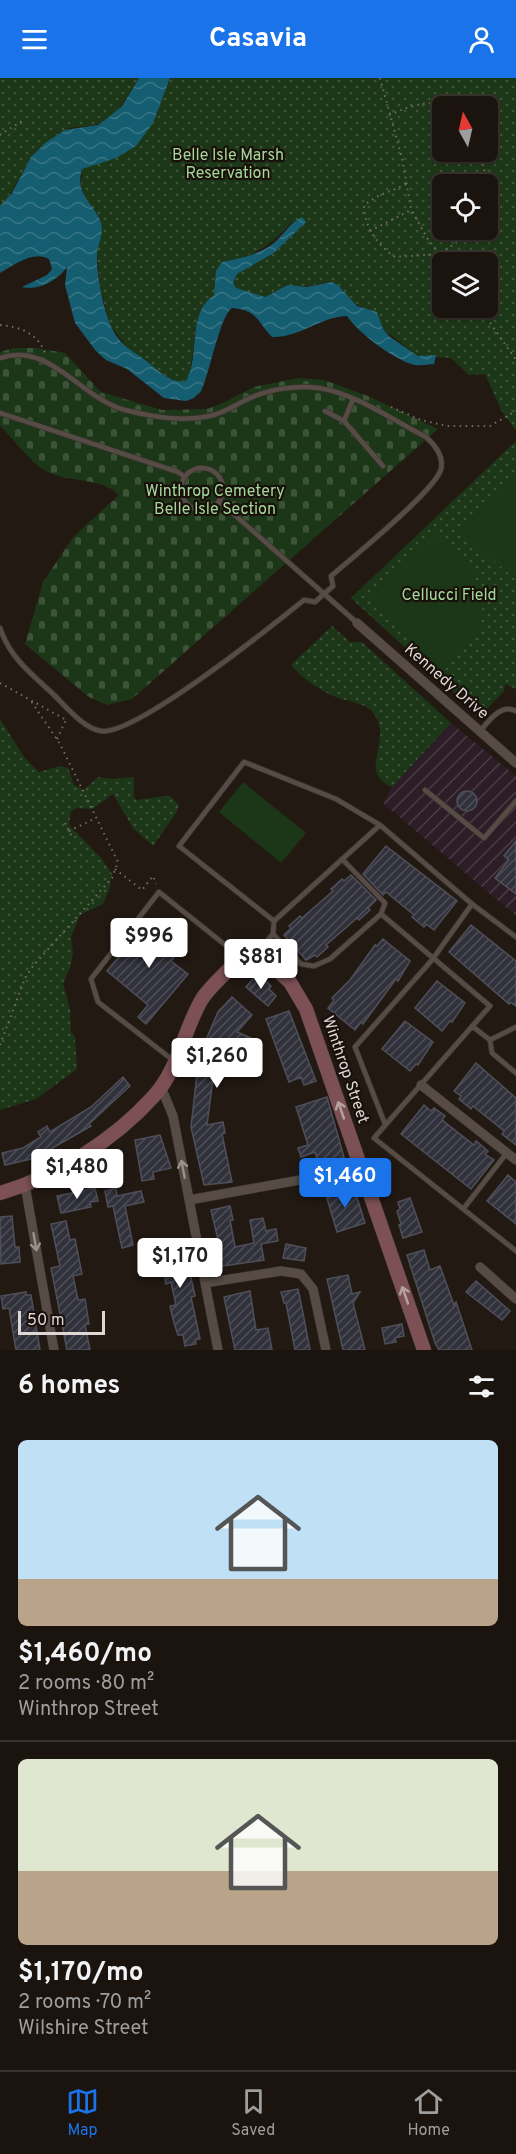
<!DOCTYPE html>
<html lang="en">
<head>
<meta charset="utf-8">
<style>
	body { margin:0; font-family:Overpass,sans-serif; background:#27201c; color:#f1f3f6; height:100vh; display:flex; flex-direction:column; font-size:22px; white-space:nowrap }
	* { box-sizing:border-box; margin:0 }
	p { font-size:20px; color:#9f9e9e }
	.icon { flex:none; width:33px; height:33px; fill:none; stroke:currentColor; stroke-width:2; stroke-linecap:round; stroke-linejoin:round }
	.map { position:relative; height:1272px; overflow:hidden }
	.details { display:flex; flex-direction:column; background:#1a130e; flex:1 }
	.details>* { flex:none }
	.needle { width:39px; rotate:352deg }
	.controls { position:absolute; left:432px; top:18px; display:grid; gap:12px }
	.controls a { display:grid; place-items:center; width:66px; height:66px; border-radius:9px; background:#1a130e; box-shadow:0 2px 4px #0004,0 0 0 2px #38322e; font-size:30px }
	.scale { position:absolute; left:18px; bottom:15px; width:87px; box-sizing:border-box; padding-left:6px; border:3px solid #ded7d3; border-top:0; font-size:16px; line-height:21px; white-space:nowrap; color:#ded7d3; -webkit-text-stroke:4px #19100b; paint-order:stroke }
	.price { position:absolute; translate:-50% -51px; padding:0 14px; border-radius:6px; background:#fff; color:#222; font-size:20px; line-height:39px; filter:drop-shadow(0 2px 3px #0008) }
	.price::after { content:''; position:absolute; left:50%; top:36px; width:18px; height:14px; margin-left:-9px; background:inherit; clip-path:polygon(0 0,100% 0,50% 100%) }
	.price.active { background:#1a73e8; color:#fff }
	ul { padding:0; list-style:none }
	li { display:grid; align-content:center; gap:12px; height:318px; padding:0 18px }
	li+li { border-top:2px solid #38322e }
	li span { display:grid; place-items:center; height:186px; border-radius:9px; color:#555 }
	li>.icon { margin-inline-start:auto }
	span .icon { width:108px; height:108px; fill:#fffc; stroke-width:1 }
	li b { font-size:26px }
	h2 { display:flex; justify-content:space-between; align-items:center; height:72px; padding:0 18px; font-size:26px }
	header { display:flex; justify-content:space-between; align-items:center; height:78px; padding:0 18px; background:#1a73e8; color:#fff; font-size:27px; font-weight:700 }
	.menu { display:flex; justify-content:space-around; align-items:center; height:84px; border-top:2px solid #38322e; background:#1a130e; font-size:16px; color:#9f9e9e }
	.menu a { display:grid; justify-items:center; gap:3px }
	.menu .active { color:#1a73e8 }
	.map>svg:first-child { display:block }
	.industrial { fill:url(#industrial-furrows) }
	.cemetery { fill:url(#cemetery-stones) }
	.park { fill:url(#park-dots); fill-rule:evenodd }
	.pitch { fill:#1c3717 }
	.water { fill:url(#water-waves) }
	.building { fill:url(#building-hatch); stroke:#4f4f5a; stroke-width:1.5 }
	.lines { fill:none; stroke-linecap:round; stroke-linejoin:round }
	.lane-casing { stroke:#3a3330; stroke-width:6 }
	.street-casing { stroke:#3a3330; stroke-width:10 }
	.secondary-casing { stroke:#3a3330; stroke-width:15 }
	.path { stroke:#756c67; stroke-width:2; stroke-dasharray:1.5 4.5; stroke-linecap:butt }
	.lane { stroke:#574c45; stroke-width:4.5 }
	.street { stroke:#574c45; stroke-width:9 }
	.secondary { stroke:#7d5055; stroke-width:14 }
	.oneway { stroke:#b7a1a1 }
	.oneway2 { stroke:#9a928c }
	.labels { text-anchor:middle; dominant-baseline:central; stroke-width:4.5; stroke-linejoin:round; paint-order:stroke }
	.park-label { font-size:16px; fill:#a3d998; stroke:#19100b }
	.street-label { font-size:16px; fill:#ded7d3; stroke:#19100b }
</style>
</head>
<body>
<header><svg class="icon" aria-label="menu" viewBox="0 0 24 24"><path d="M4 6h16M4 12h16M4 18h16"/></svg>Casavia<svg class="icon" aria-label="person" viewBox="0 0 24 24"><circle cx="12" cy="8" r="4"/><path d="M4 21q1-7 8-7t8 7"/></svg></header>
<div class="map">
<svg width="516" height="1272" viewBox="0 0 516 1272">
	<defs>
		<pattern id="industrial-furrows" width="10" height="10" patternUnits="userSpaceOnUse" patternTransform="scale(1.5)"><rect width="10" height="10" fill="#2c1d27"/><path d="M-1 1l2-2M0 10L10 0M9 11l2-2" fill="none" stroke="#4a3d45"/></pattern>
		<pattern id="cemetery-stones" width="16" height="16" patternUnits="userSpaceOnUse" patternTransform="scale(1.5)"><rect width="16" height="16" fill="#1c3717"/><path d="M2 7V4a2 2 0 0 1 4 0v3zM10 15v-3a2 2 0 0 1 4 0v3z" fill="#3d5338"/></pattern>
		<pattern id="park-dots" width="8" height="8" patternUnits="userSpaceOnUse" patternTransform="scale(1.5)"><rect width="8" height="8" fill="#1c3717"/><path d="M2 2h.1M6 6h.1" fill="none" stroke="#3d5338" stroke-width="1.8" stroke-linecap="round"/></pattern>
		<pattern id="water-waves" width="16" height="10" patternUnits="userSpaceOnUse" patternTransform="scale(1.5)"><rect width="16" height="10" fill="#155e71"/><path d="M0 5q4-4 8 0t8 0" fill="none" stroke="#377484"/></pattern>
		<pattern id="building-hatch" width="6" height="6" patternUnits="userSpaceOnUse" patternTransform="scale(1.5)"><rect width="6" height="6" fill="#31313c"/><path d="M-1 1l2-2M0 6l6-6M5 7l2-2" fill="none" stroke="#4e4e57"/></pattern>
	</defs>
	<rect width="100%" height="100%" fill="#231913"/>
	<path class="industrial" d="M451 645 516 698V838L383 725 392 709Z"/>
	<path class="cemetery" d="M14 270H36L65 275 101 314 162 332 207 331 221 326 254 309 298 300 324 302 368 318 438 351 132 621 107 627 89 619 25 566 43 504 74 458 119 417C101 399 71 405 48 394 30 385 15 362 0 348V274Z"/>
	<path class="park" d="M0 0H139C127 17 120 35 101 45 91 50 75 47 65 52 59 55 52 61 46 65 23 80 20 110 0 128Z
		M170 0H516V353L501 332 485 296 469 297 451 280 418 278 411 273 383 251 373 232C349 230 350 212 332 204L275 213 265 219 236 211 233 205 237 196 274 175 298 152 292 144C269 169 256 178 222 184L214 217C187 233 199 280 186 303L180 304 165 298 126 268 110 247 100 209 97 176 99 139 85 121 81 107 82 91C120 76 139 77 155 34 159 22 167 12 170 0ZM442 28H488V74H442ZM442 106H488V152H442ZM442 184H488V230H442Z
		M516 363V611L505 606 504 613 480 638 351 520Z
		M332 548 350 564H362L451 645 392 709C356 694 394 663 374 636 366 624 348 624 336 619 318 612 304 601 291 587Z
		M0 641 24 679 39 694 60 688 68 690 74 707 84 712 98 699 113 701 134 699V718L136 722 166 718H170L179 727 176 735 153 768 133 750 113 716 92 731 77 730 71 733 69 747 102 781 112 796 109 812 103 826 80 837 71 859 73 876 70 890 63 905 70 931 71 954 75 959 77 991 36 1021 0 1032Z"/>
	<path class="pitch" d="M516 393V502L462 454Z
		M437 456C466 478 495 517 476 555 469 570 451 580 438 588L375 529 374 517Z
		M243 704 306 755 281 785 219 734Z"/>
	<path class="water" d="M139 0H170L153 45 136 68 116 80 82 91C74 118 96 127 101 145 104 157 98 165 97 176 96 197 105 244 118 260 126 271 140 277 150 286 160 294 172 306 186 303 201 278 186 235 214 217L216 193 222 184C238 181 262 176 275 164 285 155 289 146 302 139L306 144 274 175 237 196 233 205 236 210 265 219 288 207 306 209 332 204 338 207 357 228 377 234 383 251 390 259 418 278 436 277 434 286C429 286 421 288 415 287 396 283 358 255 347 238 322 238 299 260 272 259 257 244 258 232 232 230 220 237 209 298 201 313 199 316 196 317 194 320L186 323 164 320 127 291 106 282 96 273 75 245 65 207 67 189C58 202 39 213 22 209L47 197 52 191 49 181C33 172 14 187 0 195V128L12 115 31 79 45 65 65 52 98 47 109 39 122 28Z"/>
	<path class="building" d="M457 723a10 10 0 1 1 20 0a10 10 0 1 1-20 0Z
		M516 763V816L495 800 509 782 504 778Z
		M386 768 457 823 434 852 426 846 424 849 412 839 414 837 386 814 383 817 363 796Z
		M351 797 376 822 368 830 370 832 359 842 357 840 326 867 328 869 317 879 315 877 306 882 284 857 291 850 289 848 300 838 302 840 333 813 331 811 342 801 344 803Z
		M148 844 181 871 171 883 188 896 146 946 138 939 148 927 107 893Z
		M471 847 516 883V928L510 924 509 926 449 874Z
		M383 861 410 883 398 903 396 901 363 946 361 944 355 952 328 930 334 922 332 920 350 902 375 867 377 868Z
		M258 895 271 908 269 911 276 918 268 928 246 909Z
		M437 903 465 925 452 944 450 943 442 953 415 930Z
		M232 919 252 937 237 954 251 960 241 982 244 983 241 992 215 985 207 1047 223 1044 225 1055 222 1056 232 1104 204 1107 191 1049 199 978 218 934Z
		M289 933 316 1003 304 1007 301 999 289 1004 266 941Z
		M405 943 433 964 418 987 416 986 410 993 382 971Z
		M476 985 516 1020V1067L502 1056 504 1053 473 1028 471 1031 459 1021 461 1018 454 1013Z
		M123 999 130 1008 89 1046 91 1048 35 1080 5 1087 2 1075 23 1070 41 1059 38 1054 47 1048 50 1054 91 1029Z
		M327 1019 345 1083 320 1091 315 1074 301 1079 298 1070 308 1067 296 1029Z
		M424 1027 431 1033 434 1030 445 1038 442 1042 474 1067 476 1063 488 1073 485 1076 494 1082 471 1111 401 1056Z
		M160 1057 171 1090 153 1094 154 1101 142 1103 135 1062Z
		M508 1097 516 1104V1146L487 1123Z
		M353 1107 365 1145 337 1154 326 1117Z
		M95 1110 98 1123 90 1124 91 1129 61 1135 57 1118Z
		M116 1110 117 1118 141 1113 144 1124 125 1128 133 1167 122 1170 113 1128 108 1129 105 1113Z
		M410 1120 422 1154 403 1160 399 1147 401 1146 397 1133 400 1131 398 1124Z
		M230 1128 233 1142H230L235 1169 254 1165 250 1142 263 1140 266 1153 276 1151 278 1163 261 1166 264 1182 216 1189 213 1175 221 1174 211 1132Z
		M12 1138 15 1169H19L20 1184 1 1186 0 1139Z
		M66 1143 70 1162 75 1161 82 1196 73 1198 78 1222 85 1221 89 1246 85 1247 90 1272H67L51 1190 60 1188 51 1146Z
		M179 1162 180 1167 184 1166 190 1195 195 1218 191 1219 200 1261 195 1262 196 1266 185 1268 183 1257H178L174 1245 170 1228 176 1227 171 1204 166 1206 157 1166Z
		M286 1166 306 1170 304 1183 283 1180Z
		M424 1172 430 1192 440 1188 454 1227 456 1224 472 1272H439L435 1265 407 1177Z
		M348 1197 352 1216 360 1214 353 1225 365 1272H343L330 1214 327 1201Z
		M476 1203 510 1233 502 1242 466 1214Z
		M298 1211 302 1230 310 1272H295L286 1225H284L281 1214Z
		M250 1213 256 1252 268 1250 272 1272H235L224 1219Z
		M26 1214V1217H31L40 1272H16L9 1230 3 1231 1 1218Z
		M402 1246 404 1258 395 1260 396 1264 385 1266 382 1250Z"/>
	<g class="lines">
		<defs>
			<path id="lane" d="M0 280C50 263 81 321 125 332 153 339 182 344 210 338 224 335 235 327 248 321 269 311 295 307 319 310 357 316 392 342 426 359 435 367 444 378 441 391 436 412 351 481 331 498L333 508 315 524 304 522C273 547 135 658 101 653 82 650 64 626 51 614 30 595 9 578 0 550
				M325 333 344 343 383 388
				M0 335 178 394 185 399
				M344 343 353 321
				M181 411a21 21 0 1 1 42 0a21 21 0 1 1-42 0Z
				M219 423 356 544
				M480 653C489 643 501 625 516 633
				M425 712 484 760 516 723
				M472 826 516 859
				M381 836 490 928 374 1060 516 1173
				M274 843 179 768 244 684 336 721 380 747 472 826 432 882 355 969 385 1046
				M273 856 301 886 314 888 330 881 381 836 385 825 342 781
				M257 875 273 856 274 843 380 747
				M472 948 490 962 492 975 516 995
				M490 962 516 949
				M174 983 98 924 91 901 159 814 239 878
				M464 1130 506 1076"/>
			<path id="street" d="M357 545 516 685
				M421 1007 516 1082
				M161 1009 173 1038 218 1272
				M25 1107 54 1272
				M189 1122 361 1091
				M480 1189 516 1221
				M205 1205 281 1193 301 1196 313 1211 326 1272"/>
			<path id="secondary" d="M0 1115C56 1099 114 1062 153 1019 179 991 183 953 202 921 209 910 220 901 229 891 239 882 246 874 260 877L290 904 306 931 424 1272"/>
		</defs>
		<use href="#lane" class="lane-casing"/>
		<use href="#street" class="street-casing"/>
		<use href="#secondary" class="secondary-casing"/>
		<path class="path" d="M380 0 402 80 411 131 427 160 446 184
			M389 37C412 27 431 21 454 28
			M0 57 25 41
			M483 74C478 88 491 99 488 114
			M406 106C391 114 376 116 364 128 364 148 378 168 395 179L440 176 461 161 484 152
			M370 153 411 132
			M480 230 516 282
			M0 247C21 249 37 255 45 275
			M391 329 421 342 447 348H490L516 333
			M0 605 68 643
			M57 661 66 642
			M65 745 73 761
			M69 753 96 740
			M115 791 142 812 153 798 156 806
			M0 967 25 900 33 888 112 800 118 784 60 666 31 623"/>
		<use href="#lane" class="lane"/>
		<use href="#street" class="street"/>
		<use href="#secondary" class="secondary"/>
	</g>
	<defs><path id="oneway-shaft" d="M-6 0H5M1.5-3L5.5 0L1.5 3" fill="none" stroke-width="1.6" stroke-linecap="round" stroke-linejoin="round" transform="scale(1.5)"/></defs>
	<g class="oneway">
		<use href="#oneway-shaft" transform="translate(341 1032) rotate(-109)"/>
		<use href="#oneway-shaft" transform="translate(405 1217) rotate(-109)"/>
	</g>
	<g class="oneway2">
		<use href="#oneway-shaft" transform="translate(183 1091) rotate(-101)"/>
		<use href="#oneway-shaft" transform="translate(35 1164) rotate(80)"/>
	</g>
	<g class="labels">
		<g class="park-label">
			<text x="228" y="78">Belle Isle Marsh<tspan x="228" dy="18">Reservation</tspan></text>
			<text x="215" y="414">Winthrop Cemetery<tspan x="215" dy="18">Belle Isle Section</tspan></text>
			<text x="449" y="518">Cellucci Field</text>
		</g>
		<g class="street-label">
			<text transform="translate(446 604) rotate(41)">Kennedy Drive</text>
			<text transform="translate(345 992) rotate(71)">Winthrop Street</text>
		</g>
	</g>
</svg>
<div class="controls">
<a><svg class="needle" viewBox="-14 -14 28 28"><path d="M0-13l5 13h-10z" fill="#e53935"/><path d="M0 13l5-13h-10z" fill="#9f9e9e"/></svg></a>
<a><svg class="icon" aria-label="locate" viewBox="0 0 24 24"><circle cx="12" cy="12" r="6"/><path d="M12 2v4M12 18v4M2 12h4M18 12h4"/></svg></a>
<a><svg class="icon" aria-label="layers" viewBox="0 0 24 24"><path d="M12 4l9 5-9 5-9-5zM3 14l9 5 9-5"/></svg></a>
</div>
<div class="scale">50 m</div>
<b class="price" style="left:149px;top:891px">$996</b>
<b class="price" style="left:261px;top:912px">$881</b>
<b class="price" style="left:217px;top:1011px">$1,260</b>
<b class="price" style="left:77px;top:1122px">$1,480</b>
<b class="price active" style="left:345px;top:1131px">$1,460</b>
<b class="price" style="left:180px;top:1211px">$1,170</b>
</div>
<section class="details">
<h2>6 homes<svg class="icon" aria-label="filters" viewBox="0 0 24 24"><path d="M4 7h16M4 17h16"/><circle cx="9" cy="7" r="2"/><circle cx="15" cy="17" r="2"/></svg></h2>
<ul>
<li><span style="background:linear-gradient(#bfe0f5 75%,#b9a48a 0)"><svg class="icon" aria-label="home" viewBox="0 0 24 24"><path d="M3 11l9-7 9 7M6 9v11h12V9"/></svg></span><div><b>$1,460/mo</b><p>2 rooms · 80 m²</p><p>Winthrop Street</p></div></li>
<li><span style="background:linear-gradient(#dfe7d0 60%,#b9a48a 0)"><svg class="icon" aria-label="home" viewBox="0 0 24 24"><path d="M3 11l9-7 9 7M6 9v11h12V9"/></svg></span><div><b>$1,170/mo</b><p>2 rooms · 70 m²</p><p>Wilshire Street</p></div></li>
</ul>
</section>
<nav class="menu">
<a class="active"><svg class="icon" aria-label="map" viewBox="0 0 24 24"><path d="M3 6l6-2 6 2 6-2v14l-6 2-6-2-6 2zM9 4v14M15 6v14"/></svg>Map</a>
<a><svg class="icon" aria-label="saved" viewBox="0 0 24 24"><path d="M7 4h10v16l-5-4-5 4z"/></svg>Saved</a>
<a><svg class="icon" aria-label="home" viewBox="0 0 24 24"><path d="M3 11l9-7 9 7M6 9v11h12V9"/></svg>Home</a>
</nav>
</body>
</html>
